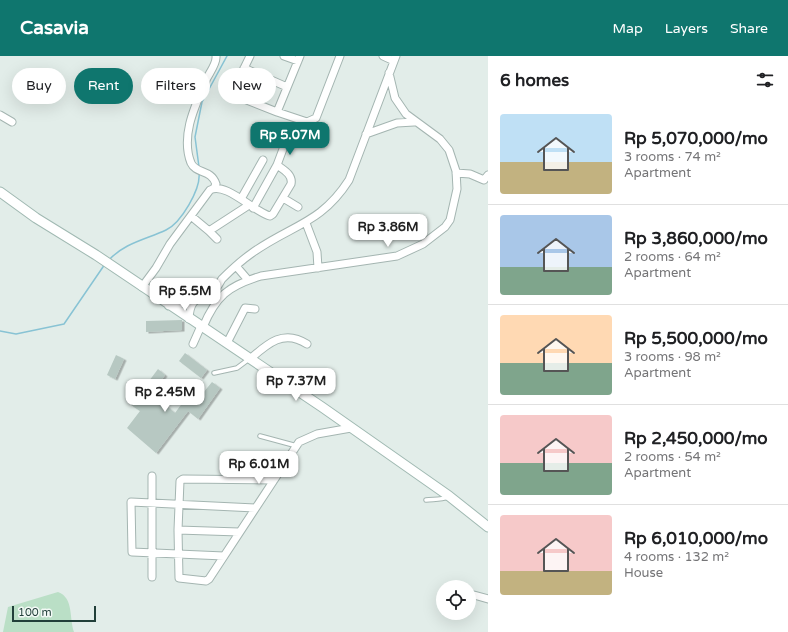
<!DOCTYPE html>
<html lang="en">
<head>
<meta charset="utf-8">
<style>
	body { margin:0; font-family:"Varela Round",sans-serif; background:#f6f6f6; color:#202124; height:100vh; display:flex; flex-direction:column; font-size:15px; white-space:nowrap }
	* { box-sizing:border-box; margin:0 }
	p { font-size:13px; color:#757577 }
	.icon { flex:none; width:22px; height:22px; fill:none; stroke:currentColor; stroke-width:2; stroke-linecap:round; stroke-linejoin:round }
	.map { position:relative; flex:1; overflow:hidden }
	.sheet { display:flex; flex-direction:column; background:#fff; width:300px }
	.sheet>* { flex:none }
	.banner { position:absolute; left:12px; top:12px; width:380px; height:36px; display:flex; gap:8px }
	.tools { position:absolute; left:436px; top:524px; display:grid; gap:8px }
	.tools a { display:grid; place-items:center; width:40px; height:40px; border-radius:50%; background:#fff; box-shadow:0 4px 16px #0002; font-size:20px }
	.scale { position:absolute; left:12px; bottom:10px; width:84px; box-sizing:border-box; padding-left:4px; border:2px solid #213f39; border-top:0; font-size:11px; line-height:14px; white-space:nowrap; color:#213f39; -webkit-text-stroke:3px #f3f9f6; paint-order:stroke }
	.price { position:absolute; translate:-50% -34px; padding:0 9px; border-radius:8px; background:#fff; color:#222; font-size:13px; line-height:26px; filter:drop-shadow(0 1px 2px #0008) }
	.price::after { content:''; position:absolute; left:50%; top:24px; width:12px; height:9px; margin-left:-6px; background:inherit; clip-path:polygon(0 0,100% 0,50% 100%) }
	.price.active { background:#0f766e; color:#fff }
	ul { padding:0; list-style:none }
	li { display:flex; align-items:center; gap:12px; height:100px; padding:0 12px }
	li+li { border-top:1px solid #e0e0e0 }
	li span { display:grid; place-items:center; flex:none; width:112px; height:80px; border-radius:4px; color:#555 }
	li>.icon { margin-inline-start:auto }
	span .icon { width:48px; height:48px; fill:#fffc; stroke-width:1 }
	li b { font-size:17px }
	h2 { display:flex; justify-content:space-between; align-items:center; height:48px; padding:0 12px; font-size:17px }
	.chip { padding:0 14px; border-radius:18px; background:#fff; box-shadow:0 4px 16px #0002; font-size:14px; line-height:36px }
	.chip.active { background:#0f766e; color:#fff }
	header { display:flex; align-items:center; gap:24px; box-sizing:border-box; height:56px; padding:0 20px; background:#0f766e; color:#fff }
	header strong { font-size:19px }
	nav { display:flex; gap:22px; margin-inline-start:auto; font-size:14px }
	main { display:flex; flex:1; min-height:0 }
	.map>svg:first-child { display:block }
	.green { fill:#badfc6 }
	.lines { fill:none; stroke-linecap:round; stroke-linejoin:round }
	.stream { stroke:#88c3d4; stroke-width:1.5 }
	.building { fill:#b7c8c2; filter:url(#shadow) }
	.lane-casing { stroke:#a4b5b1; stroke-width:5.5 }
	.street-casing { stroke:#a4b5b1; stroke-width:9 }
	.secondary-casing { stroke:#a0b9b2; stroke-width:11 }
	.lane { stroke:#fff; stroke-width:3.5 }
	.street { stroke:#fff; stroke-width:7 }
	.secondary { stroke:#fff; stroke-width:9 }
</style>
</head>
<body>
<header>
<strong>Casavia</strong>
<nav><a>Map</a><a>Layers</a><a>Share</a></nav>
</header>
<main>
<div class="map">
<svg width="488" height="576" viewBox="0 0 488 576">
	<defs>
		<filter id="shadow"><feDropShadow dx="2.5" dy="1.5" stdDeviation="0" flood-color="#0004"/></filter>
	</defs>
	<rect width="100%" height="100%" fill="#e2ede9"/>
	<path class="green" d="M58 536C74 542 69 562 74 576H3L8 551Z"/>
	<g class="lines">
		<path class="stream" d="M199 111 195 81 202 46 227 0
			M109 204C124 187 147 183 166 174 181 167 201 133 199 117
			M0 275 16 278 64 268 105 208"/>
	</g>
	<path class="building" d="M182 264V274L146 276V265Z
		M185 297 207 314 201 322 179 305Z
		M116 299 124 303 115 323 107 319Z
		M158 313 165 319 151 338 175 357 194 331 203 337 212 326 220 332 198 363 188 355 156 397 127 372 140 355 131 349Z"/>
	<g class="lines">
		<defs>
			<path id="lane" d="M214 317 237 312 249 303
				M260 380 297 390
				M426 444C433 443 441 444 448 441"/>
			<path id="street" d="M250 0 233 35 234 39 277 56 307 66 316 62 340 0
				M284 0 298 5
				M383 0 394 5
				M244 12 287 31
				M277 56 300 0
				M0 59 12 66
				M366 78 397 67 414 66
				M277 109 286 85
				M456 117 470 118 484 124 488 119
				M214 132 216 128C211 113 196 118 191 107 180 79 196 48 207 22 210 16 217 7 216 0
				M283 142 298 151
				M241 143 263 104
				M191 160 209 175 249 149
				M306 167 317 196 318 212
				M209 175 217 183
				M236 210 248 224
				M142 231 156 212 170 188 210 134C225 125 254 156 270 160L273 158 291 128C293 119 284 114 277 109L253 152
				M189 263C190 239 201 244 215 233 218 231 220 226 222 223 231 214 242 204 252 197 291 169 321 168 349 124L396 0
				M203 271C216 240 228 230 261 220L397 200 423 188 445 171 450 164 457 133 456 115 449 94 440 83 406 58 395 42 389 17
				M227 287 245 252 255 253
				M193 288 201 270
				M250 303C268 287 284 273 307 288
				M152 420V521
				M274 424 183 423 180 425 178 474 179 522 206 525 209 523 299 386 317 378 351 372
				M178 474 239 476
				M224 500 132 496 131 446 255 452
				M474 539 488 543"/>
			<path id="secondary" d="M0 136 36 162 96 199 322 351 449 440 488 471
				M169 249 196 243"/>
		</defs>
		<use href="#lane" class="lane-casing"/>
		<use href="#street" class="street-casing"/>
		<use href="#secondary" class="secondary-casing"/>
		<use href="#lane" class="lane"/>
		<use href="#street" class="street"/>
		<use href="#secondary" class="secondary"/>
	</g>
</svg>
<div class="tools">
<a><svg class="icon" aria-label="locate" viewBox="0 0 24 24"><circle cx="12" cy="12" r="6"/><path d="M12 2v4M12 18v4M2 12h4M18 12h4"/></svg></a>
</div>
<div class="scale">100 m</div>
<b class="price active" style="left:290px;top:100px">Rp 5.07M</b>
<b class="price" style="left:388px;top:192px">Rp 3.86M</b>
<b class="price" style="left:185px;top:256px">Rp 5.5M</b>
<b class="price" style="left:296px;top:346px">Rp 7.37M</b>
<b class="price" style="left:165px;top:357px">Rp 2.45M</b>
<b class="price" style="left:259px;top:429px">Rp 6.01M</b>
<div class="banner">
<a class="chip">Buy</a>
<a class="chip active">Rent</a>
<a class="chip">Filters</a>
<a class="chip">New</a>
</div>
</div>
<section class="sheet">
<h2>6 homes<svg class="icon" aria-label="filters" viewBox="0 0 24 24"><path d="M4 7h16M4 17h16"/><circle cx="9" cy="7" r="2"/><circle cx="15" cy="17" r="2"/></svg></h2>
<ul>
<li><span style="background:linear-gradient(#bfe0f5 60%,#c2b280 0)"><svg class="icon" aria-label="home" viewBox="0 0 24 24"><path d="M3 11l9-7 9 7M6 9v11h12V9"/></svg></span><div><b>Rp 5,070,000/mo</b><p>3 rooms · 74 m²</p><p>Apartment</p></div></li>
<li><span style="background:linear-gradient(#a9c7e8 65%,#7fa58c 0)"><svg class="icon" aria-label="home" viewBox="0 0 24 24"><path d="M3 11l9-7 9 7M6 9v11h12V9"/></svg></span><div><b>Rp 3,860,000/mo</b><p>2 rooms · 64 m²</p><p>Apartment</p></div></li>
<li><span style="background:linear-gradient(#ffd9b3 60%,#7fa58c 0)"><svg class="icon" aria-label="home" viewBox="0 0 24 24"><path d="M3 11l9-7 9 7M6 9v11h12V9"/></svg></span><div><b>Rp 5,500,000/mo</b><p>3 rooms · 98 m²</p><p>Apartment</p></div></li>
<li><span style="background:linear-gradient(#f6c9c9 60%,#7fa58c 0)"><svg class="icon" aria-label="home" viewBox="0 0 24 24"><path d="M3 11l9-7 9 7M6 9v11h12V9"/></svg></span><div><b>Rp 2,450,000/mo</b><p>2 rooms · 54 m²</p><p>Apartment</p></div></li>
<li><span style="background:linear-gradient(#f6c9c9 70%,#c2b280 0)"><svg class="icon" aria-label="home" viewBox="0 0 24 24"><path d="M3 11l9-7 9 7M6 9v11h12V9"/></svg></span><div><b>Rp 6,010,000/mo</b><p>4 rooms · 132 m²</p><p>House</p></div></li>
</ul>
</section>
</main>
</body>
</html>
